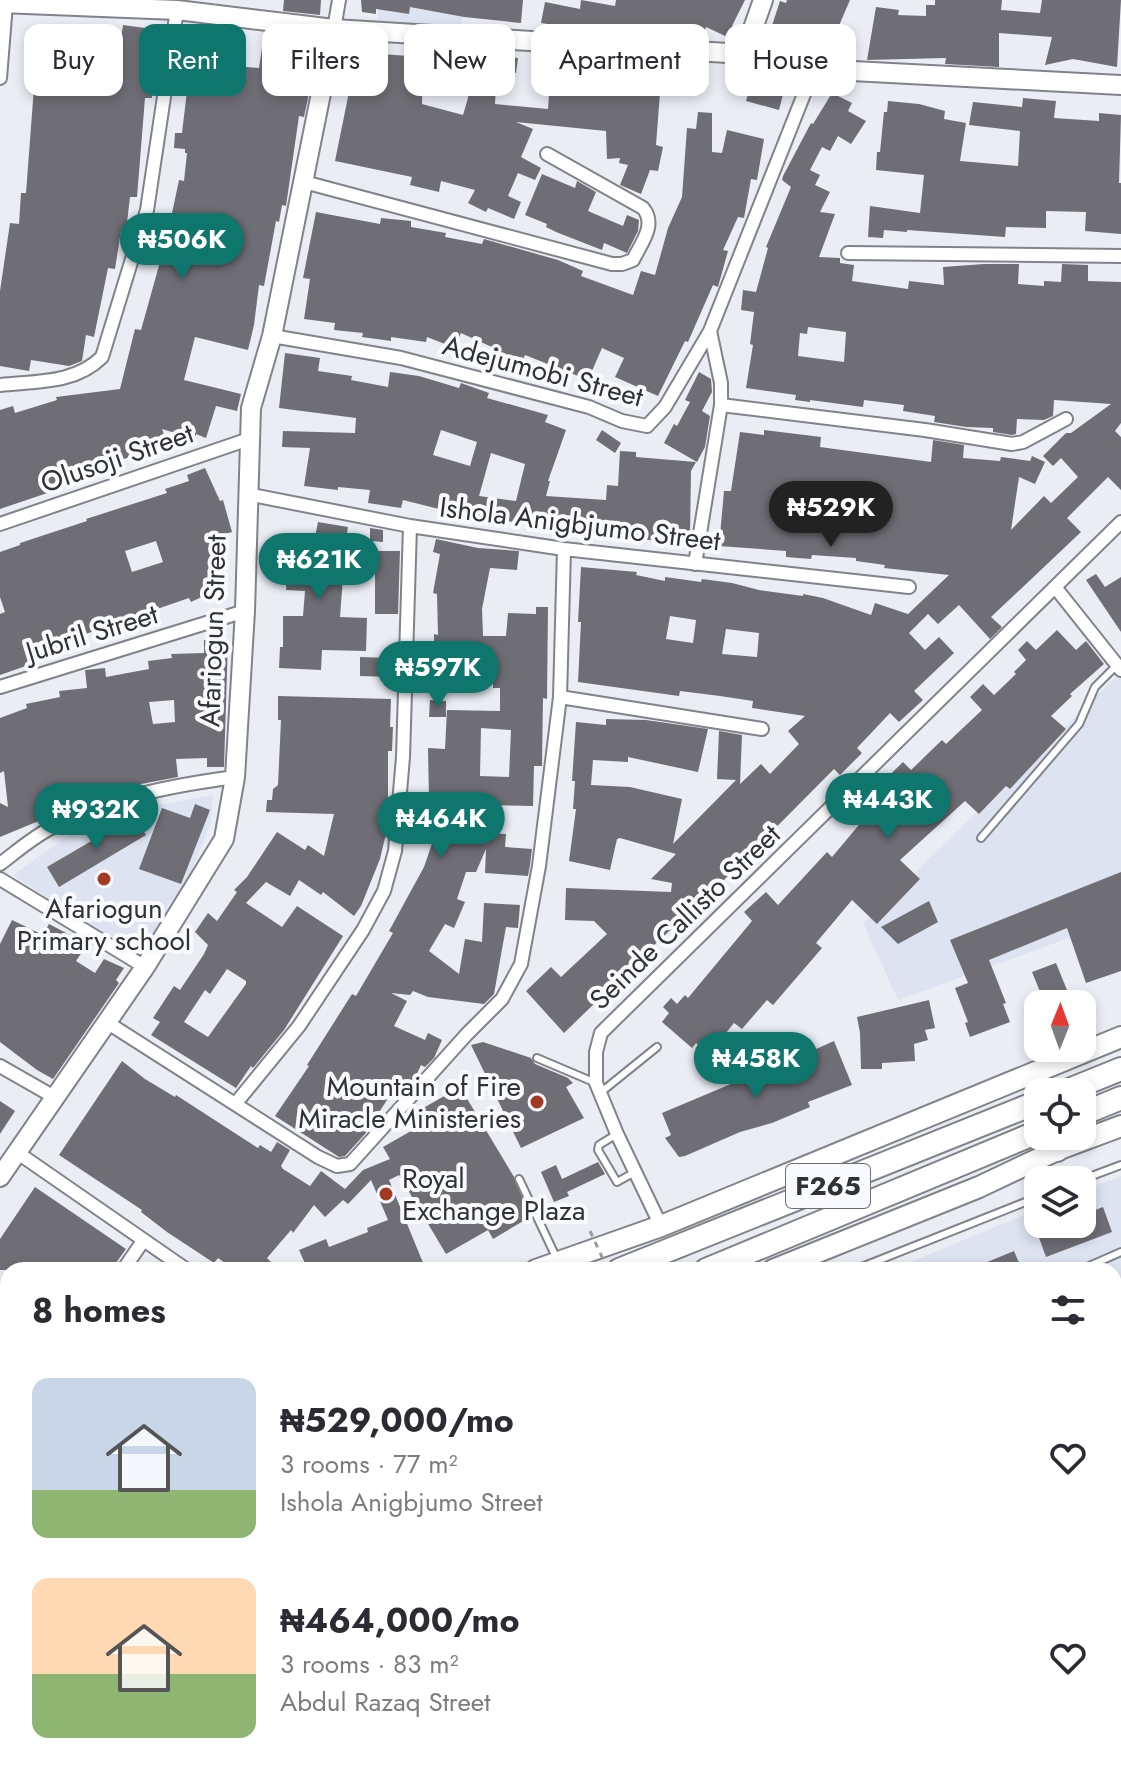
<!DOCTYPE html>
<html lang="en">
<head>
<meta charset="utf-8">
<style>
	body { margin:0; font-family:Jost,sans-serif; background:#f2f2f3; color:#2b2b33; height:100vh; display:flex; flex-direction:column; font-size:30px; white-space:nowrap }
	* { box-sizing:border-box; margin:0 }
	p { font-size:26px; color:#7c7c81 }
	.icon { flex:none; width:44px; height:44px; fill:none; stroke:currentColor; stroke-width:2; stroke-linecap:round; stroke-linejoin:round }
	.map { position:relative; flex:1; overflow:hidden }
	.sheet { position:absolute; left:0px; top:1262px; width:1122px; height:512px; display:flex; flex-direction:column; background:#fff; border-radius:24px 24px 0 0; box-shadow:0 4px 12px #0003 }
	.sheet>* { flex:none }
	.hud { position:absolute; left:24px; top:24px; width:1074px; height:72px; display:flex; gap:16px }
	.needle { width:52px; rotate:1deg }
	.fabs { position:absolute; left:1024px; top:990px; display:grid; gap:16px }
	.fabs a { display:grid; place-items:center; width:72px; height:72px; border-radius:16px; background:#fff; box-shadow:0 4px 12px #0003; font-size:40px }
	.price { position:absolute; translate:-50% -68px; padding:0 18px; border-radius:28px; background:#0f766e; color:#fff; font-size:26px; line-height:52px; filter:drop-shadow(0 2px 4px #0008) }
	.price::after { content:''; position:absolute; left:50%; top:48px; width:24px; height:18px; margin-left:-12px; background:inherit; clip-path:polygon(0 0,100% 0,50% 100%) }
	.price.on { background:#222; color:#fff }
	ul { padding:0; list-style:none }
	li { display:flex; align-items:center; gap:24px; height:200px; padding:0 32px }
	li span { display:grid; place-items:center; flex:none; width:224px; height:160px; border-radius:16px; color:#555 }
	li>.icon { margin-inline-start:auto }
	span .icon { width:96px; height:96px; fill:#fffc; stroke-width:1 }
	li b { font-size:34px }
	h2 { display:flex; justify-content:space-between; align-items:center; height:96px; padding:0 32px; font-size:34px }
	.pill { padding:0 28px; border-radius:16px; background:#fff; box-shadow:0 4px 12px #0003; font-size:28px; line-height:72px }
	.pill.on { background:#0f766e; color:#fff }
	.map>svg:first-child { display:block }
	.built { fill:#dde3f1 }
	.green { fill:#cfb0d7 }
	.building { fill:#706e75; fill-rule:evenodd }
	.lines { fill:none; stroke-linecap:round; stroke-linejoin:round }
	.lane-casing { stroke:#80838a; stroke-width:10 }
	.street-casing { stroke:#80838a; stroke-width:16 }
	.secondary-casing { stroke:#80838a; stroke-width:22 }
	.primary-casing { stroke:#80838a; stroke-width:24 }
	.highway-casing { stroke:#80838a; stroke-width:26 }
	.lane { stroke:#fff; stroke-width:6 }
	.street { stroke:#fff; stroke-width:12 }
	.secondary { stroke:#fff; stroke-width:18 }
	.primary { stroke:#fff; stroke-width:20 }
	.highway { stroke:#fff; stroke-width:22 }
	.path-bridge { stroke:#9a9ca1; stroke-width:3; stroke-dasharray:6 6; stroke-linecap:butt }
	.poi-dot { fill:#a23920; stroke:#f8faff; stroke-width:3 }
	.labels { text-anchor:middle; dominant-baseline:central; stroke-width:8; stroke-linejoin:round; paint-order:stroke }
	.shield { fill:#f8faff; stroke:#6d6e72; stroke-width:2 }
	.shield-label { font-size:26px; font-weight:bold; fill:#313235 }
	.street-label { font-size:28px; fill:#313235; stroke:#f8faff }
	.poi-label { font-size:28px; fill:#313235; stroke:#f8faff }
</style>
</head>
<body>
<div class="map">
<svg width="1121" height="1774" viewBox="0 0 1121 1774">
	<rect width="100%" height="100%" fill="#eaedf4"/>
	<path class="built" d="M380 0H466L460 28H376Z
		M1121 672V919L898 1000 863 923Z
		M213 795 210 825 186 884 167 906 174 911 149 949 137 956 13 875 65 838 125 812Z
		M1121 1176V1403H1114V1270H892L1038 1209V1224H1082V1191Z
		M48 1766H443L442 1774H41Z"/>
	<path class="green" d="M8 1654V1766H16L10 1774H0V1658Z"/>
	<path class="building" d="M284 0H321L320 15 283 11Z
		M361 0H523L521 23 464 17 410 7 409 14 376 9V14L362 12Z
		M581 0 615 6 616 0H745L732 26 740 30 736 41 706 27 702 37 680 26 677 34 652 28 651 33 612 28 611 32 567 24 566 27 541 23 545 2 580 9Z
		M787 0H850L825 58 816 57 784 44 782 49 766 44 780 1 786 3Z
		M935 0H1002L1001 10 1040 13 1042 0H1121L1117 67 1073 59 1045 65 1052 37 999 33V67L945 64 946 58 867 60 876 7 899 10 898 15 926 16V5H935Z
		M123 25 153 29 152 98H145L137 197H130L126 231H121L115 269 108 268 94 337 86 335 82 361 69 366 31 360 29 371 0 366V291L10 223 19 224 21 193H26L34 87 27 86 34 30 101 34 121 39Z
		M199 44 223 45 222 65 259 68 262 48 311 54 308 98 304 117 299 116 286 206 282 205 279 222 276 221 264 286 259 285 254 325 248 350 195 337 184 380 241 394 237 411 216 406 206 438 196 434 195 439 162 429 169 449 155 454 153 450 94 468 95 470 75 476 77 483 0 509V410L13 406 15 413 57 400 56 397 120 389 135 329 141 330 167 237 179 180 184 181 187 153H185V149L174 148 175 133H182L189 74H196Z
		M351 50 367 51V53L423 57 422 104 463 115 468 98 470 64 497 66 495 104 548 109 550 79 531 77 535 57 581 62V66H601V73L624 74 625 66 638 67 637 78 661 80 656 145 663 147 658 171 650 170 641 194 620 185 628 165 619 163 620 158 607 159 606 131 516 122 533 129 521 157 541 168 535 180 518 173 508 196 521 202 514 219 488 208 486 212 468 203 475 190 441 181 439 192 410 185 412 177 335 161 349 92Z
		M504 57 518 58 516 73 504 72Z
		M680 62 698 63 697 76 680 73Z
		M752 79 772 85 774 79 786 83 779 110 746 101Z
		M832 93 852 103 848 111 866 121 851 144 838 136 830 151 822 147 810 170 820 175 815 185 830 192 820 212 835 214 819 257 840 258V263L854 265 852 281 908 289 909 281 944 285 943 267 984 264H1019L1018 284 1044 286V281L1061 282 1062 264 1088 265V281L1121 282V423L1115 431 1121 437V490L1108 477 1067 518 1081 532 991 617 1002 627 990 639 959 605 938 624 928 614 909 633 925 650 939 637 954 653 914 691 923 700 899 722 890 713 857 748 862 753 840 775 834 769 718 886 626 971 632 978 601 1005 597 1001 564 1033 526 991 551 967 561 977 607 934 594 921 565 920 566 888 671 892 672 883 651 879 676 854 620 838 617 839 610 870 569 861 576 809H573L575 781H572L576 722 606 725V719L646 720 708 729 698 772 628 757V762L593 760 591 785 630 787 682 799 673 844 736 780 717 779 719 731 742 735 740 784 761 764 770 774 799 744 788 731 805 716 752 708 753 701 720 696 680 691 679 696 578 682 581 622H578L581 567 637 572 636 575 665 581V577L701 582 702 579 732 583 759 590 803 596V594L823 598 871 615 875 603 908 614 949 575 884 568 885 565 856 561V558L812 555 811 559 786 557V551L719 546 724 491H731L740 432 764 435V430L821 437 820 447 931 462 933 440 964 445 963 458 1000 461 1001 457 1030 461 1032 456 1045 462 1035 484 1019 477 1011 530 1044 496 1051 503 1078 477 1061 458 1053 466 1043 456 1066 433H1071L1111 404 1054 400 1053 416 1044 420 1017 419 1016 434 1012 435 993 432V428L966 427 934 422 935 416 903 411 904 405 864 400 863 407 810 400V402L795 400 796 395 746 388 753 345 750 344 754 312 741 310 743 290 756 292 768 248 766 247 791 187 782 180 783 176 811 123 813 124ZM808 327 846 332 844 362 798 356 800 333 807 334ZM670 616 696 620 693 643 666 639ZM726 629 759 633 757 657 722 654Z
		M1023 98 1056 101 1054 118 1099 121V113L1121 115 1119 183H1121V234L1085 231 1086 212 1046 211V228L1006 227 1005 237 907 230V232L884 230 883 238 868 237 870 206 920 213 924 175 876 170 877 152H880L884 112H887L888 101 919 104 945 111 944 119 966 123 960 161 1018 166 1020 131 969 125 973 102 1022 107Z
		M698 112 712 113V152L722 153 727 130 764 139 757 180 751 179 744 218 738 217 723 250 728 251 718 287 713 285 688 342 685 341 658 396 615 377 624 358 602 348 588 380 525 355 521 364 492 353 494 348 461 333 455 348 427 337 426 342 391 337V341L362 337 363 333 334 330 335 323 304 319 310 279 303 278 316 212 380 224 381 218 411 221V227L446 233 445 237 482 244 484 239 558 260 583 271 581 276 633 295 641 271 655 275 668 228 682 197 687 128 696 129Z
		M542 174 575 188 577 181 596 192 588 211 623 226 627 215 639 220 638 231 627 253 604 243 602 250 556 232 546 227 547 224 525 215Z
		M285 353 320 358 318 371 352 376 351 380 388 387 390 372 419 376 459 388 461 383 489 393 487 398 548 415 545 422 566 430 548 481H550L546 496 606 500 607 485 618 486 620 451 636 452V457L696 462 691 471 690 535 662 534 661 541 637 539V537L604 535V525L540 520 538 528 504 520V523L487 521 403 500 401 508 368 503 370 490 338 487V490L304 486 310 448 282 447 283 431 355 433 356 418 279 408ZM441 430 477 442 470 466 433 455ZM491 453 525 464 516 501 479 496Z
		M699 372 711 379 712 392 702 411 710 416 705 447 697 462 664 443 674 424 677 426 690 402 685 400Z
		M602 430 621 443 615 453 596 440Z
		M205 468 220 501 223 500 232 532 221 535 218 577 208 576 210 593 191 602 189 598 157 609 159 614 136 622 138 628 116 636 112 626H109L65 641 66 645 38 655 40 661 0 675V614L5 612 0 597V552L20 545V543L87 521 86 519 167 493 165 489 189 481 187 475ZM156 541 163 562 132 572 125 551Z
		M318 522 348 527 340 577H343L340 617 367 618 366 651 322 650 321 670 279 668 280 647H283V616H303L305 591 286 590 288 559 278 558 280 546 298 549 299 537H315Z
		M370 528 383 530V542L370 541Z
		M436 539 478 548 519 551 517 570 490 568 482 609 483 636H506L508 613 536 614V607H548L547 699 543 698 542 766H534L533 806 477 805 476 833 506 834 505 847 532 849 530 865 528 876 485 873 486 849 476 872H466L457 899 465 902 454 928 445 924 429 951 459 974 465 939 482 942 484 903 520 905 518 928 506 927 494 994 484 1004 428 997 413 991 410 995 391 993 407 1001 394 1026 425 1040 428 1033 442 1040 434 1058 425 1067 421 1065 415 1078 405 1090 396 1086 365 1134 345 1156 339 1157 275 1116 309 1066 307 1065 352 994 356 996 393 933 389 931 424 867 436 832H431L432 801H429L428 748 445 749 447 710 500 711V688H493V680L437 678 438 661H434V634L438 635 437 594 433 593 440 554 433 552ZM481 728 511 730 509 777 480 776Z
		M375 551H400L398 614H375Z
		M1096 574 1105 587 1121 577V632L1086 580Z
		M1057 630 1076 650 1086 641 1104 664 1070 694 1072 696 1051 716 1066 729 1010 789 1006 786 979 814 965 801 900 860 920 879 877 924 852 900 816 943 822 948 773 1005 767 1000 742 1029 734 1023 709 1054 696 1043 692 1048 662 1022 669 1013 663 1007 671 998 677 1004 685 995 688 998 752 921 744 912 766 892 778 905 827 852 832 857 869 813 860 804 903 762 911 770 942 740 946 744 982 710 970 697 983 684 994 695 1016 674 1014 672 1026 660 1018 650 1027 641 1036 650Z
		M204 640H228L224 767H207V758L176 759 178 777 141 784 87 801 0 837V803L8 807 4 771 0 773V718L27 708 26 704 60 697 59 691 87 688 85 670 105 668 106 677 149 669 148 661 172 658 171 654 204 653ZM174 700 175 722 153 724 149 702Z
		M360 657 392 658V677L360 676Z
		M278 696 391 699 390 727H393L392 751H388V825L380 859 361 906 354 916 323 892 321 895 299 880 290 896 266 882 246 903 282 927 297 906 343 936 284 1030 253 1068 251 1066 236 1088 151 1035 160 1022 153 1018 174 986 180 990 204 954 208 945 195 932 208 913 217 921 237 892 234 890 247 877 277 832 305 850 308 845 324 856 334 814 266 812 267 800H272L273 789 278 785 281 720H278ZM227 969 246 981V984L208 1037 184 1022 205 990 210 994Z
		M430 700 446 701V717H429Z
		M195 804 210 810 181 884 139 869 162 808 190 818Z
		M134 816 146 835 59 887 47 867Z
		M1121 872V971L1086 983 1067 928 989 960 1006 1003 1003 1004 1010 1022 970 1037 965 1023 968 1022 955 988 968 983 950 940Z
		M929 901 938 922 898 944 881 927Z
		M12 920 43 935 49 924 74 937 87 945 76 961 95 973 104 959 124 968 116 980 119 983 53 1079 37 1070 0 1042V944Z
		M1056 963 1069 995 1045 1004 1032 972Z
		M929 1000 935 1028 925 1030 928 1040 914 1044 915 1061 882 1063V1069H861L860 1033 857 1017Z
		M834 1041 852 1085 808 1102 810 1107 772 1123 740 1132 685 1156 679 1157 665 1138 671 1135 662 1113 738 1081 735 1074 745 1070 749 1079Z
		M483 1042 531 1058 535 1064 568 1078 573 1083 566 1087 584 1118 521 1148 471 1045Z
		M122 1061 145 1079 175 1097 176 1095 258 1148 260 1145 271 1152 277 1142 290 1150 281 1166 283 1169 310 1186 321 1171 345 1189 363 1170 390 1159 383 1147 425 1123 418 1111 460 1087 514 1177 530 1217 493 1239 488 1230 446 1254 399 1175 389 1180 426 1270H308L299 1250 326 1239 329 1247 368 1232 367 1228 388 1220 371 1180 348 1204 343 1200 325 1217 314 1205 293 1233 291 1230 267 1258 271 1262 265 1270H235L218 1258 214 1263 167 1232 141 1212 142 1210 59 1155Z
		M0 1101 15 1111 0 1134Z
		M598 1162 605 1174 567 1192 569 1196 554 1202 541 1172 556 1165 562 1179Z
		M35 1187 126 1249 111 1270H0V1239Z
		M1103 1207 1112 1232 1046 1257 1037 1232 1058 1224H1082V1215Z
		M1014 1251 1022 1270H968Z"/>
	<g class="lines">
		<defs>
			<path id="lane" d="M981 838 1079 724 1095 687 1117 665
				M537 1058 596 1083
				M600 1093 657 1047
				M617 1134 599 1145 598 1150 617 1182 635 1172
				M519 1179 556 1257
				M1081 1180 1121 1165
				M854 1270 1038 1197
				M1080 1270 1121 1252
				M1114 1457 1121 1458
				M1114 1562H1121
				M280 1766V1774
				M433 1774 434 1766
				M865 1774V1766"/>
			<path id="street" d="M334 29 339 0
				M0 78 6 4
				M304 182 612 264H622L633 260C641 243 657 225 643 208L547 154
				M848 253 1121 256
				M710 331 721 383V405L925 430 1012 444 1023 442 1066 419
				M272 336 401 358 589 407 622 421 647 426 665 407 710 331 814 69
				M0 385C36 381 75 384 102 357L147 210 177 10
				M247 494 410 526 564 549 909 587
				M0 524 249 439
				M695 564 721 405
				M1055 587 1121 670
				M0 687 245 611
				M560 697 762 729
				M0 864C16 852 33 837 51 828 112 797 168 786 235 777
				M0 879 145 967
				M108 1023 318 1157 337 1166 350 1164 467 1034 502 999 521 964 539 866 560 697 564 549
				M0 1066 56 1098
				M236 1103 299 1026 363 930 384 891 395 851 403 757 410 526
				M18 1153 187 1270
				M661 1226 617 1134 596 1083V1052L601 1033 1121 522
				M123 1270 143 1241
				M0 1442 8 1432"/>
			<path id="secondary" d="M0 3 177 10 334 29 744 54 814 69 1121 85
				M744 54 763 0
				M0 1177 145 967 224 839 235 777 245 611 251 408 272 336 334 29
				M1114 1762 1121 1763
				M734 1774 735 1766"/>
			<path id="primary" d="M536 1270 661 1226 1121 1037
				M773 1270 979 1187 1057 1150 1121 1126
				M0 1572 8 1565
				M15 1774 21 1766"/>
			<path id="highway" d="M1064 1092 1121 1069
				M1082 1114 1121 1098
				M1048 1136 1057 1150
				M619 1270 1038 1102
				M706 1270 1038 1132
				M0 1612 8 1606
				M0 1657 8 1650
				M0 1729 8 1720"/>
		</defs>
		<use href="#lane" class="lane-casing"/>
		<use href="#street" class="street-casing"/>
		<use href="#secondary" class="secondary-casing"/>
		<use href="#primary" class="primary-casing"/>
		<use href="#highway" class="highway-casing"/>
		<use href="#lane" class="lane"/>
		<use href="#street" class="street"/>
		<use href="#secondary" class="secondary"/>
		<use href="#primary" class="primary"/>
		<use href="#highway" class="highway"/>
		<path class="path-bridge" d="M590 1231 608 1270"/>
	</g>
	<g class="poi-dot">
		<circle cx="104" cy="879" r="8"/>
		<circle cx="537" cy="1102" r="8"/>
		<circle cx="386" cy="1194" r="8"/>
	</g>
	<g class="labels">
		<rect class="shield" x="786" y="1164" width="84" height="44" rx="6"/>
		<g class="shield-label">
			<text x="828" y="1186">F265</text>
		</g>
		<g class="street-label">
			<text transform="translate(543 371) rotate(15)">Adejumobi Street</text>
			<text transform="translate(117 458) rotate(-19)">Olusoji Street</text>
			<text transform="translate(580 524) rotate(7)">Ishola Anigbjumo Street</text>
			<text transform="translate(213 631) rotate(-88)">Afariogun Street</text>
			<text transform="translate(92 633) rotate(-17)">Jubril Street</text>
			<text transform="translate(685 917) rotate(-44)">Seinde Callisto Street</text>
		</g>
		<g class="poi-label">
			<text x="104" y="908">Afariogun<tspan x="104" dy="32">Primary school</tspan></text>
			<text x="521" y="1086" text-anchor="end">Mountain of Fire<tspan x="521" dy="32">Miracle Ministeries</tspan></text>
			<text x="402" y="1178" text-anchor="start">Royal<tspan x="402" dy="32">Exchange Plaza</tspan></text>
		</g>
	</g>
</svg>
<div class="fabs">
<a><svg class="needle" viewBox="-14 -14 28 28"><path d="M0-13l5 13h-10z" fill="#e53935"/><path d="M0 13l5-13h-10z" fill="#7c7c81"/></svg></a>
<a><svg class="icon" aria-label="locate" viewBox="0 0 24 24"><circle cx="12" cy="12" r="6"/><path d="M12 2v4M12 18v4M2 12h4M18 12h4"/></svg></a>
<a><svg class="icon" aria-label="layers" viewBox="0 0 24 24"><path d="M12 4l9 5-9 5-9-5zM3 14l9 5 9-5"/></svg></a>
</div>
<b class="price" style="left:182px;top:281px">₦506K</b>
<b class="price on" style="left:831px;top:549px">₦529K</b>
<b class="price" style="left:319px;top:601px">₦621K</b>
<b class="price" style="left:438px;top:709px">₦597K</b>
<b class="price" style="left:888px;top:841px">₦443K</b>
<b class="price" style="left:96px;top:851px">₦932K</b>
<b class="price" style="left:441px;top:860px">₦464K</b>
<b class="price" style="left:756px;top:1100px">₦458K</b>
<div class="hud">
<a class="pill">Buy</a>
<a class="pill on">Rent</a>
<a class="pill">Filters</a>
<a class="pill">New</a>
<a class="pill">Apartment</a>
<a class="pill">House</a>
</div>
<section class="sheet">
<h2>8 homes<svg class="icon" aria-label="filters" viewBox="0 0 24 24"><path d="M4 7h16M4 17h16"/><circle cx="9" cy="7" r="2"/><circle cx="15" cy="17" r="2"/></svg></h2>
<ul>
<li><span style="background:linear-gradient(#c9d6e8 70%,#8fb573 0)"><svg class="icon" aria-label="home" viewBox="0 0 24 24"><path d="M3 11l9-7 9 7M6 9v11h12V9"/></svg></span><div><b>₦529,000/mo</b><p>3 rooms · 77 m²</p><p>Ishola Anigbjumo Street</p></div><svg class="icon" aria-label="heart" viewBox="0 0 24 24"><path d="M12 20l-8-8c-3-5 5-10 8-4 3-6 11-1 8 4z"/></svg></li>
<li><span style="background:linear-gradient(#ffd9b3 60%,#8fb573 0)"><svg class="icon" aria-label="home" viewBox="0 0 24 24"><path d="M3 11l9-7 9 7M6 9v11h12V9"/></svg></span><div><b>₦464,000/mo</b><p>3 rooms · 83 m²</p><p>Abdul Razaq Street</p></div><svg class="icon" aria-label="heart" viewBox="0 0 24 24"><path d="M12 20l-8-8c-3-5 5-10 8-4 3-6 11-1 8 4z"/></svg></li>
</ul>
</section>
</div>
</body>
</html>
